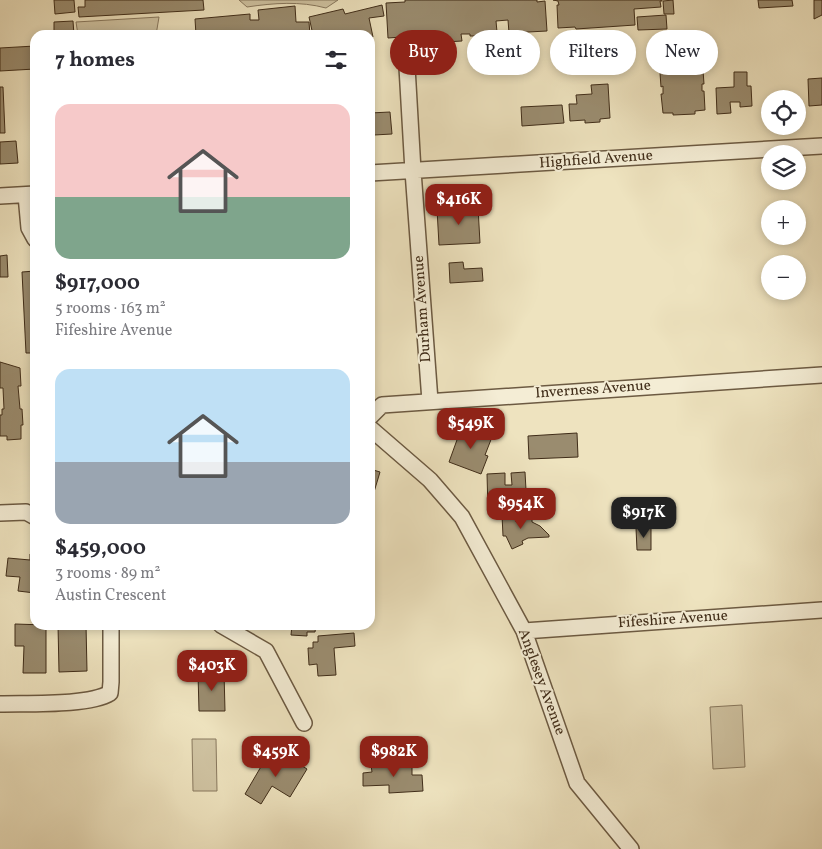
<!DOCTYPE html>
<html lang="en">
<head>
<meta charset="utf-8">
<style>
	body { margin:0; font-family:Vollkorn,serif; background:#f2f2f3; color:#2b2b33; height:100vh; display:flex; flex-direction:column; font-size:19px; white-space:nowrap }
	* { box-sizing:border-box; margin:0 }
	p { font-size:16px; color:#7c7c81 }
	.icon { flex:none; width:28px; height:28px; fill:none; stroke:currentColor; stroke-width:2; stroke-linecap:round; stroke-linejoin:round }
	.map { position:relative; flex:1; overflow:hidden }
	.side { position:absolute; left:30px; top:30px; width:345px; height:600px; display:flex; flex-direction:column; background:#fff; border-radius:15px; box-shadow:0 2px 8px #0003 }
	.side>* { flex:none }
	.banner { position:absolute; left:390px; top:30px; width:356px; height:45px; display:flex; gap:10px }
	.fabs { position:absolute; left:761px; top:90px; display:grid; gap:10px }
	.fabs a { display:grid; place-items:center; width:45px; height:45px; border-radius:50%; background:#fff; box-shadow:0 2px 8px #0003; font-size:25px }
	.price { position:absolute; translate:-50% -42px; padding:0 11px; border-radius:10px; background:#8f2418; color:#fff; font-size:16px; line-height:32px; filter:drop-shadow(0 1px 2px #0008) }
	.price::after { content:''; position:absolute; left:50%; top:30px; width:15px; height:11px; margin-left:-8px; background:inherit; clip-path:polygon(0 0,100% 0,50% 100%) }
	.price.current { background:#222; color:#fff }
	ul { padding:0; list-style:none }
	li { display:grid; align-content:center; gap:10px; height:265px; padding:0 25px }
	li span { display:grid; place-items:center; height:155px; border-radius:15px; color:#555 }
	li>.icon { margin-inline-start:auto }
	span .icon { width:90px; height:90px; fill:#fffc; stroke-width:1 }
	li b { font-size:21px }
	h2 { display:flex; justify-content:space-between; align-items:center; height:60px; padding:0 25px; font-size:21px }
	.chip { padding:0 18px; border-radius:22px; background:#fff; box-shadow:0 2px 8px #0003; font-size:18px; line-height:45px }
	.chip.current { background:#8f2418; color:#fff }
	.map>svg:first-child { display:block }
	.green { fill:#d0c4a3; stroke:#88785e }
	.building { fill:#9a8c6f; stroke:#402d19 }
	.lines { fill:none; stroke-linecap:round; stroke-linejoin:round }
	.minor-casing { stroke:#6c5a42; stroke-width:18 }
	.minor { stroke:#f4edd5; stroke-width:15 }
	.labels { text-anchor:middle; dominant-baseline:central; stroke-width:4; stroke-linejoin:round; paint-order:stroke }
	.street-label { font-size:15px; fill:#402d19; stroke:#f4edd5 }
</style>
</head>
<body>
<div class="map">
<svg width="822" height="849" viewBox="0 0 822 849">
	<rect width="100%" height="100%" fill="#eee3bf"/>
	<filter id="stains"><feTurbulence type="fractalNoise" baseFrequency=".004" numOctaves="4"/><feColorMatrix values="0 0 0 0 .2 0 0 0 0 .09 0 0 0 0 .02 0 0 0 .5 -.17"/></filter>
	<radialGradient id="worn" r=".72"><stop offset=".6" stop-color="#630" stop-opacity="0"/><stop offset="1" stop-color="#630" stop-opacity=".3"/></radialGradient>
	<path class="green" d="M239 0H338L326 8C300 1 274 3 247 7Z
		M159 17 156 35H78L76 22Z
		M742 705 745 767 713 769 710 707Z
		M192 739H216L217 791H193Z"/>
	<path class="building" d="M54 0H74L75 12 55 14Z
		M85 0H203L204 10 79 17 78 7H85Z
		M405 0H537V2L545 1 547 31 509 33 508 20 496 21 497 32H489V39L475 40V36H470V34H461L462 41 429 43V35L418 36V39L412 40V37H407L408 40H402V37L388 38 386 3 405 2Z
		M553 0H662V1H660L661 7 634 9 635 25 576 29 575 27 558 28 557 5H559L558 1Z
		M673 0 674 14H664L663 1Z
		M758 0H792L793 6 759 8Z
		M814 0H822V15L814 19Z
		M382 5 384 16 369 18 373 37 370 38V35H313L309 17 343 9 345 14Z
		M295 6 296 22H309L310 35H196L195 19 250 14V20H259L258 10Z
		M666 15 667 29 638 30 637 17Z
		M73 21 74 35H54V22Z
		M35 46V69L0 71V48Z
		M702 56 704 84H702V91H704L705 110 695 111V114L673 115V113H663L661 94H663V86L661 87 659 59Z
		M734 72H747V86H751L752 106 740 107V102H730L731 113 717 114 716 88 734 87Z
		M822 78V105L809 106 808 79Z
		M608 84 610 118 600 119V122L585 123V120L570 121 569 104H577L576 95 592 94 591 85Z
		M0 87H3L5 133H0Z
		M562 105 564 123 522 126 521 107Z
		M390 112 392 134 374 135V133H370V113Z
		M16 141 18 163 0 164V142Z
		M478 207 480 243 439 245 437 209 465 210V208Z
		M7 255 8 277H0V256Z
		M463 262 464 269 482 268 483 281 450 283 449 263Z
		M35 271V353H26L22 272Z
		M0 362 20 368 21 386H18L20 409H22L23 425H21V439L7 440V436H0V415H2V409H4L3 388H0Z
		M462 426 492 437 485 455 488 456 481 474 449 462Z
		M577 433 578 457 529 459 528 436Z
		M370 469 380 472 374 492 370 491Z
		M525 472 527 508 488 510 487 474 505 473V485H512L511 473Z
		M502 515H515L516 522H520V517L522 515H529L532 517V522L540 526 549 535V537L528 538 522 541 523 544 512 549 506 536H503Z
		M636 528H651V550H637Z
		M30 554 35 555V593L18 591 20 577 6 576 8 558 30 560Z
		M15 624 46 625V673H23L24 646H15Z
		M58 625H86L87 671 59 672Z
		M292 625H316L315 632H307V636L291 635Z
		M354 633 355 646 334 648 336 675 318 676 317 664 309 665 308 648H313V642H318V636Z
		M224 672 225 711H199L198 673Z
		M269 753 288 764 291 759 307 769 290 797 272 786 261 804 245 794Z
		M412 764V775H422L423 791 389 793V785L363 786V773L372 772 371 765Z"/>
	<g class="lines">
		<defs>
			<path id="minor" d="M407 67 413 171 430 401
				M370 173 822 146
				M26 195 29 228 35 239
				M0 196 35 194
				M370 417 382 405 822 375
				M370 428 430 480 462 517 524 631 577 783 631 849
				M0 513 26 512 35 517
				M221 625 266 651 304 723
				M524 631 822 610
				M0 704C26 703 89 706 110 693L111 682V625"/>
		</defs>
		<use href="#minor" class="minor-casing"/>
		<use href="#minor" class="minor"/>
	</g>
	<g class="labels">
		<g class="street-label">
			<text transform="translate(596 160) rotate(-4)">Highfield Avenue</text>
			<text transform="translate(423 309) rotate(-94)">Durham Avenue</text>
			<text transform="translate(593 390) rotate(-4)">Inverness Avenue</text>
			<text transform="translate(673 620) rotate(-4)">Fifeshire Avenue</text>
			<text transform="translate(541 682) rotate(70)">Anglesey Avenue</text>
		</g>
	</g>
	<rect width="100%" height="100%" filter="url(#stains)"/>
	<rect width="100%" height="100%" fill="url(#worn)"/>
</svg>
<div class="fabs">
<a><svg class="icon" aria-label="locate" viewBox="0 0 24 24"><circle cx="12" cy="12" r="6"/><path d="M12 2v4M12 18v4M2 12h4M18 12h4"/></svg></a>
<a><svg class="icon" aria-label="layers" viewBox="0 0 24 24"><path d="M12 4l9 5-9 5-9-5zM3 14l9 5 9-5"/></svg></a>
<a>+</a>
<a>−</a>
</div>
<b class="price" style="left:459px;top:226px">$416K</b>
<b class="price" style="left:471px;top:450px">$549K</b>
<b class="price" style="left:521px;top:530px">$954K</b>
<b class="price current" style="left:644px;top:539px">$917K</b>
<b class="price" style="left:212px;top:692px">$403K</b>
<b class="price" style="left:276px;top:778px">$459K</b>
<b class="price" style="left:394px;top:778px">$982K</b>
<div class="banner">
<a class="chip current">Buy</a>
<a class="chip">Rent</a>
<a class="chip">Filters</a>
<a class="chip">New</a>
</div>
<section class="side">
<h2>7 homes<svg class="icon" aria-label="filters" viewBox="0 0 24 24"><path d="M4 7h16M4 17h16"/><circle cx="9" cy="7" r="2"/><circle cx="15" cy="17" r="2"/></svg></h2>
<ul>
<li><span style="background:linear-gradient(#f6c9c9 60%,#7fa58c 0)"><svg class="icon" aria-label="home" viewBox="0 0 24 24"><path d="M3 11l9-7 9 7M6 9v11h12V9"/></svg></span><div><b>$917,000</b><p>5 rooms · 163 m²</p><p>Fifeshire Avenue</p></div></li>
<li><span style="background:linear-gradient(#bfe0f5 60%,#9aa5b1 0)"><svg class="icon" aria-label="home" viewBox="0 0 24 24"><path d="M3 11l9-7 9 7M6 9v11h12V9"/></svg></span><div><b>$459,000</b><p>3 rooms · 89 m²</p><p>Austin Crescent</p></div></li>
</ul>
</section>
</div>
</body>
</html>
